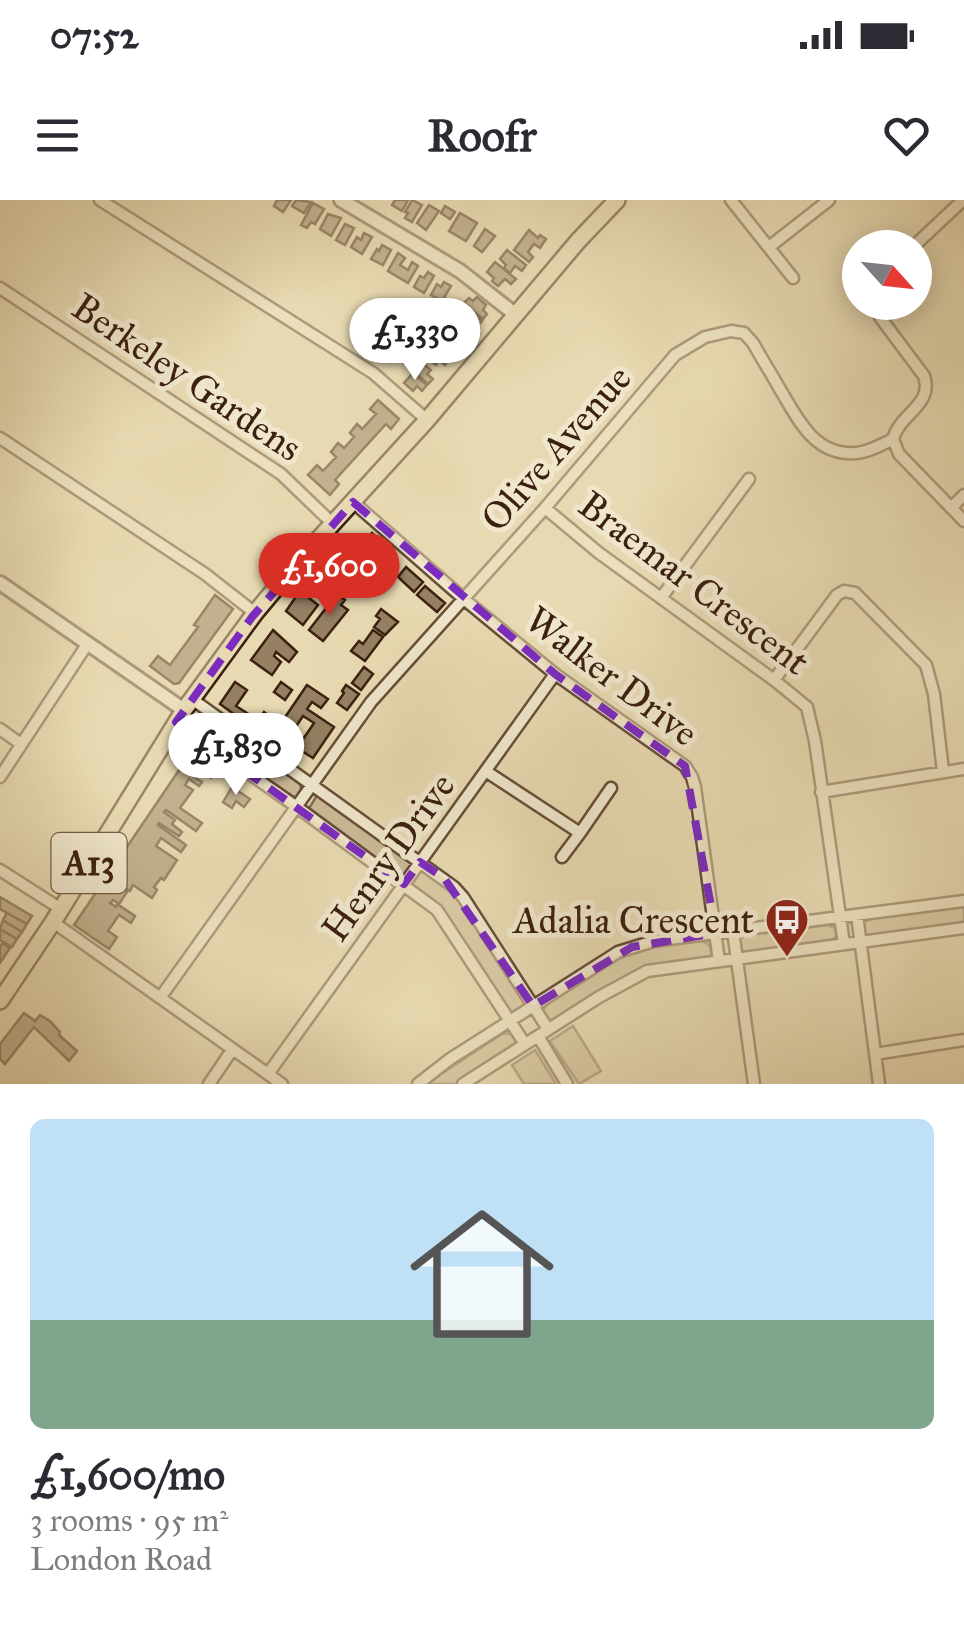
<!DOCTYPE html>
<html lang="en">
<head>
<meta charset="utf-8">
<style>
	body { margin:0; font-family:"IM FELL Great Primer",serif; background:#f2f2f3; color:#2b2b33; height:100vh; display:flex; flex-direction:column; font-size:38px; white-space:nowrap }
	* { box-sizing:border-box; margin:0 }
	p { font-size:32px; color:#7c7c81 }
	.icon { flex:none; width:55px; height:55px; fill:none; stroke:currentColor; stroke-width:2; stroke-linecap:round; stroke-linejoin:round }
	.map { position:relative; height:884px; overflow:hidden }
	.details { display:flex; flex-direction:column; background:#fff; flex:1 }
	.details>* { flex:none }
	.needle { width:65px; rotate:117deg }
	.buttons { position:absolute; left:842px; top:30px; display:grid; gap:20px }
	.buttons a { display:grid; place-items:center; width:90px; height:90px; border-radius:50%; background:#fff; box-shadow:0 5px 25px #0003; font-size:50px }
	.price { position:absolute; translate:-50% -85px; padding:0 22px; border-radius:35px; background:#fff; color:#222; font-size:32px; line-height:65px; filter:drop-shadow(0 2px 5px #0008) }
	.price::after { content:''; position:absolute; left:50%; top:60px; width:30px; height:22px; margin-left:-15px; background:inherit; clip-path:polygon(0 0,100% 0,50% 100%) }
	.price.selected { background:#d93025; color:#fff }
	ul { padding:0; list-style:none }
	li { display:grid; align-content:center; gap:20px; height:530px; padding:0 30px }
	li span { display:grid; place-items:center; height:310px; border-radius:15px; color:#555 }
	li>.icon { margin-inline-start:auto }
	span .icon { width:180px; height:180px; fill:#fffc; stroke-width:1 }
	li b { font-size:42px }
	.status { display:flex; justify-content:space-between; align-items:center; height:70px; padding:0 50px; background:#fff; direction:ltr }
	.status svg { height:28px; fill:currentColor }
	header { display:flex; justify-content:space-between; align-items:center; height:130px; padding:0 30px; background:#fff; font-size:45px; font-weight:700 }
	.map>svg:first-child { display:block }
	.green { fill:#caba96; stroke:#836d53; stroke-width:2.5 }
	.building { fill:#958064; stroke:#3c2010; stroke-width:2.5 }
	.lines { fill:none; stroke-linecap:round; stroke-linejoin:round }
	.minor-casing { stroke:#674e38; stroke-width:15 }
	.tertiary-casing { stroke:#674e38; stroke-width:18 }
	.primary-casing { stroke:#3c2010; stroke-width:20 }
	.minor { stroke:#efe6cc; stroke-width:10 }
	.tertiary { stroke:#efe6cc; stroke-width:12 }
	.primary { stroke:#e7d9b1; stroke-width:15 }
	.marked { fill:none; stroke:#7b2cbf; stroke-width:8; stroke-dasharray:20 12; stroke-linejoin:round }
	.labels { text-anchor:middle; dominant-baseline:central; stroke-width:10; stroke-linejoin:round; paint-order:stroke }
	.shield { fill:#efe6cc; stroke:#725b48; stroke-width:2.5 }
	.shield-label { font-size:35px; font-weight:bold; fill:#3c2010 }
	.street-label { font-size:38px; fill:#3c2010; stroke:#efe6cc }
	.poi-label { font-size:38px; fill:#3c2010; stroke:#efe6cc; text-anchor:end }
</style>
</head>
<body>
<div class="status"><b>07:52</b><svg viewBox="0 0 49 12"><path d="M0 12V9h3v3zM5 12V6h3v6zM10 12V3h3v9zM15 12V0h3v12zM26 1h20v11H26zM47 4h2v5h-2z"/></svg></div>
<header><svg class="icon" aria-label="menu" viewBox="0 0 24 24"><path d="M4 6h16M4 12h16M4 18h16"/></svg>Roofr<svg class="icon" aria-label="heart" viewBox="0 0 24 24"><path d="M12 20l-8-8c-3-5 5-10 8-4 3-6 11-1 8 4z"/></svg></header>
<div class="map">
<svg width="964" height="884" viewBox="0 0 964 884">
	<rect width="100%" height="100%" fill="#e7d9b1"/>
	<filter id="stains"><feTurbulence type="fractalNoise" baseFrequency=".002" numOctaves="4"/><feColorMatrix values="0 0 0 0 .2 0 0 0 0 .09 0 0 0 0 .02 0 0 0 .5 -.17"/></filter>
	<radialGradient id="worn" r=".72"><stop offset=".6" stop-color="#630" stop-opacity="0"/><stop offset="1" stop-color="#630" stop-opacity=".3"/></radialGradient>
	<path class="green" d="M254 551 300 584 302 593 299 597H288L243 565Z
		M319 592 453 687 533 807 511 821 438 710 308 610Z
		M964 706V725L871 738 864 732 863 723 872 717Z
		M826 724 835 728C837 735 836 738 830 743L745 753 740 750V739L745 735Z
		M702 741C710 744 711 747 711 755L706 760 650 767 557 821H551L543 813 544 808 548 804C579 784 610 758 646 749 664 744 684 743 702 741Z
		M573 826 601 871 579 884 550 841Z
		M502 834C509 833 513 833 516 839L514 848 459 884H426Z
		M535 850 556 884H524L512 865Z"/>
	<path class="building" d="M277 0H291L283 12 274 6Z
		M296 0 311 2 304 13 292 6Z
		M395 0H408L402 11 392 5Z
		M412 0 422 5 412 22 405 18 408 13 405 12Z
		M313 3 324 9 315 24 311 22 307 28 301 25Z
		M429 5 439 11 426 30 417 23Z
		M445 6 455 12 450 19 441 13Z
		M460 13 477 23 466 41 449 31Z
		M328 14 341 18 331 36 320 29Z
		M345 24 354 28 345 45 336 40Z
		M485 29 495 36 482 52 474 46Z
		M529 30 538 38 540 35 546 39 540 48 534 44 528 52 533 57 529 62 514 50Z
		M364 33 372 37 362 54 351 47 357 37 361 40Z
		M382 45 391 50 383 65 371 59 377 49 379 51Z
		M507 50 526 65 522 71 515 66 510 73 504 68 506 65 500 59Z
		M398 53 405 58 400 65 408 70 412 62 418 66 408 83 388 71Z
		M495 62 516 79 511 84 505 79 498 86 492 81 494 78 487 72Z
		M428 72 434 76 424 93 414 87 420 76 424 78Z
		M444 82 451 86 442 101 431 95 437 84 441 87Z
		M477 97 486 105 483 110 487 114 483 119 464 103 469 98 473 101Z
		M467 109 482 121 477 127 471 122 468 126 459 119Z
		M455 124 464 131 460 135 466 140 461 145 447 133Z
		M441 134 446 138 448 136 451 138 447 146 452 152 450 156 433 144Z
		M384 140 395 145 398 149 390 162 375 153Z
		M435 147 449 159 445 165 439 160 436 165 426 157Z
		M421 162 431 170 427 174 433 179 428 184 413 171Z
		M413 173 427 185 422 191 417 186 413 191 404 183Z
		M378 200 399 219 391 229 386 224 335 280 339 284 330 295 308 275 317 265 323 271 336 257 331 252 338 243 344 248 354 237 350 233 357 224 362 229 376 214 370 209Z
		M372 333 391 350 381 360 370 350 366 354 358 347 362 343 359 341 363 337 366 339Z
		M349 343 364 356 341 382 326 369Z
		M406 367 423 382 414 392 398 377Z
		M381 371 386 376 377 387 371 382Z
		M425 386 445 403 437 412 417 395Z
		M300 391 318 405 303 425 286 411Z
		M337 394 345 400 341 405 348 410 323 441 309 430Z
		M215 395 233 409 179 483 174 484 150 466 158 456 170 465 198 427 194 425Z
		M381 409 398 422 385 435 374 427 380 419 376 416Z
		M273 430 297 452 289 462 276 452 274 456 281 462 272 475 251 460Z
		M373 430 383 437 365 461 351 451 359 441 363 444Z
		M364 467 373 474 361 490 352 483Z
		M235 482 247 490 236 506 247 513 242 520 220 504Z
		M281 482 292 490 285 500 274 492Z
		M307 485 328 499 321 508 312 502 307 509 334 527 313 558 297 548 314 523 303 516 287 540 275 532Z
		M346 485 359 494 347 510 337 503 344 493 342 491Z
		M264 512 273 518 264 531 255 524Z
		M192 551 217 568 211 578 199 569 194 577 202 582 199 586 189 579 185 585 193 590 180 608 202 623 196 631 166 610 164 612 175 620 172 624 182 632 179 636 159 623 158 625 186 645 181 652 161 638 156 646 177 660 164 680 161 678 154 687 157 690 152 698 133 685 130 691 122 686 120 688 127 692 119 704 113 700 110 703 116 707 117 704 135 716 131 723 119 715 108 731 117 737 109 749 74 725Z
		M232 587 250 599 244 607 236 601 232 608 223 602Z
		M0 697 32 716 27 724 0 709Z
		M7 713 27 724 22 732 3 720Z
		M3 720 22 732 17 739 0 729Z
		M0 729 17 739 12 747 0 740Z
		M2 743 10 748 0 763V748Z
		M24 813 35 821 40 815 50 821 60 832 59 835 77 851 69 861 34 827 5 864 0 859V844Z"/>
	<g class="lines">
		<defs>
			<path id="minor" d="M100 0 373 173 427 220
				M731 0 793 78
				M769 47 829 0
				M912 48 962 1
				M0 88 281 274 333 324
				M875 102 880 117 924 176C934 205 900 213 893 239
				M0 238 205 374 255 413
				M893 239 899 254 964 321
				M353 302 465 400 555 474 685 566 692 577 695 587 719 761
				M545 308 599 353 774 480 807 507 815 541 844 744
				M951 308 964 295
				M661 398 749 279
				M774 480 837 395 844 391 855 393 926 465 934 494 943 571
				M192 499 454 687 463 697 548 829
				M176 522 297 607 437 710 525 844
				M0 529 21 544
				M487 572 580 633 611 588
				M0 577 88 443
				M821 592 964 569
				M562 657 580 633
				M0 670 61 709
				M857 715 879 884
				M53 722 282 884
				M733 731 754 884
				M160 798 371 502 545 308 675 155 705 137 731 131 744 133 753 143C762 159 772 175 781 191 799 221 815 256 856 253 869 252 881 245 893 239
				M538 836 567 884
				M875 854 964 840
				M268 874 555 474
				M209 884 232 850
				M418 884 450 859 618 752 654 741 964 701
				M463 884 599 797 647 771 964 728"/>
			<path id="tertiary" d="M341 0 460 71 516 115
				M0 383 184 510"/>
			<path id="primary" d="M0 801 53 722 184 510 255 413 295 365 427 220 578 41 617 0"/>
		</defs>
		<use href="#minor" class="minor-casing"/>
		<use href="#tertiary" class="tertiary-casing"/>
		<use href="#primary" class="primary-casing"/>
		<use href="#minor" class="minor"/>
		<use href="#tertiary" class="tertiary"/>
		<use href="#primary" class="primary"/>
	</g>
	<path d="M0 0H964V884H0ZM353 302 555 474 685 566 716 733 632 747 533 806 444 678 420 662 404 684 176 522 252 417Z" fill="#e7d9b1" fill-opacity=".55" fill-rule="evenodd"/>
	<path class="marked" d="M353 302 555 474 685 566 716 733 632 747 533 806 444 678 420 662 404 684 176 522 252 417Z"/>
	<defs>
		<symbol id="bus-pin" viewBox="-11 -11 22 30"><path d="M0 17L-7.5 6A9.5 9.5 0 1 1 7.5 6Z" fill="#8f2418" stroke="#efe6cc"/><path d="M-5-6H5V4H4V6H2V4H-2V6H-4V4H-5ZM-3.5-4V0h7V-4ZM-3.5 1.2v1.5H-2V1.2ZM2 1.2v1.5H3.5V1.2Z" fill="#fff"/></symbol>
	</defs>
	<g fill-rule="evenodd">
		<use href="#bus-pin" x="762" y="695" width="50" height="68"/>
	</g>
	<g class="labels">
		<rect class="shield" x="51.5" y="633" width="75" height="60" rx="8"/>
		<g class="shield-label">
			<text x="89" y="663">A13</text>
		</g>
		<g class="street-label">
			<text transform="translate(187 177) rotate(34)">Berkeley Gardens</text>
			<text transform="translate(556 248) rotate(-49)">Olive Avenue</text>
			<text transform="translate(694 383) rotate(37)">Braemar Crescent</text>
			<text transform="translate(612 476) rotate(37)">Walker Drive</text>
			<text transform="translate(388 657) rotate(-54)">Henry Drive</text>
		</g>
		<g class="poi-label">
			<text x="754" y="720">Adalia Crescent</text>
		</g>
	</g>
	<rect width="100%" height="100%" filter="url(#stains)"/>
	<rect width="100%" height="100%" fill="url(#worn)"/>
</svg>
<div class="buttons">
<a><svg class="needle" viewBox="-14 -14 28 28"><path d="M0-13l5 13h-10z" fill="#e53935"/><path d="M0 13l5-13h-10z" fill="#7c7c81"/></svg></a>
</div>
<b class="price" style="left:415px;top:183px">£1,330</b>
<b class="price selected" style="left:329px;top:418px">£1,600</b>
<b class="price" style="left:236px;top:598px">£1,830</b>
</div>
<section class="details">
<ul>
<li><span style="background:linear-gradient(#bfe0f5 65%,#7fa58c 0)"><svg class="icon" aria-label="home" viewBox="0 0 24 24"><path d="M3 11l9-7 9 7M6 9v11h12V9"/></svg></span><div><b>£1,600/mo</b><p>3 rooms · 95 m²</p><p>London Road</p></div></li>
</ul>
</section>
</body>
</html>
